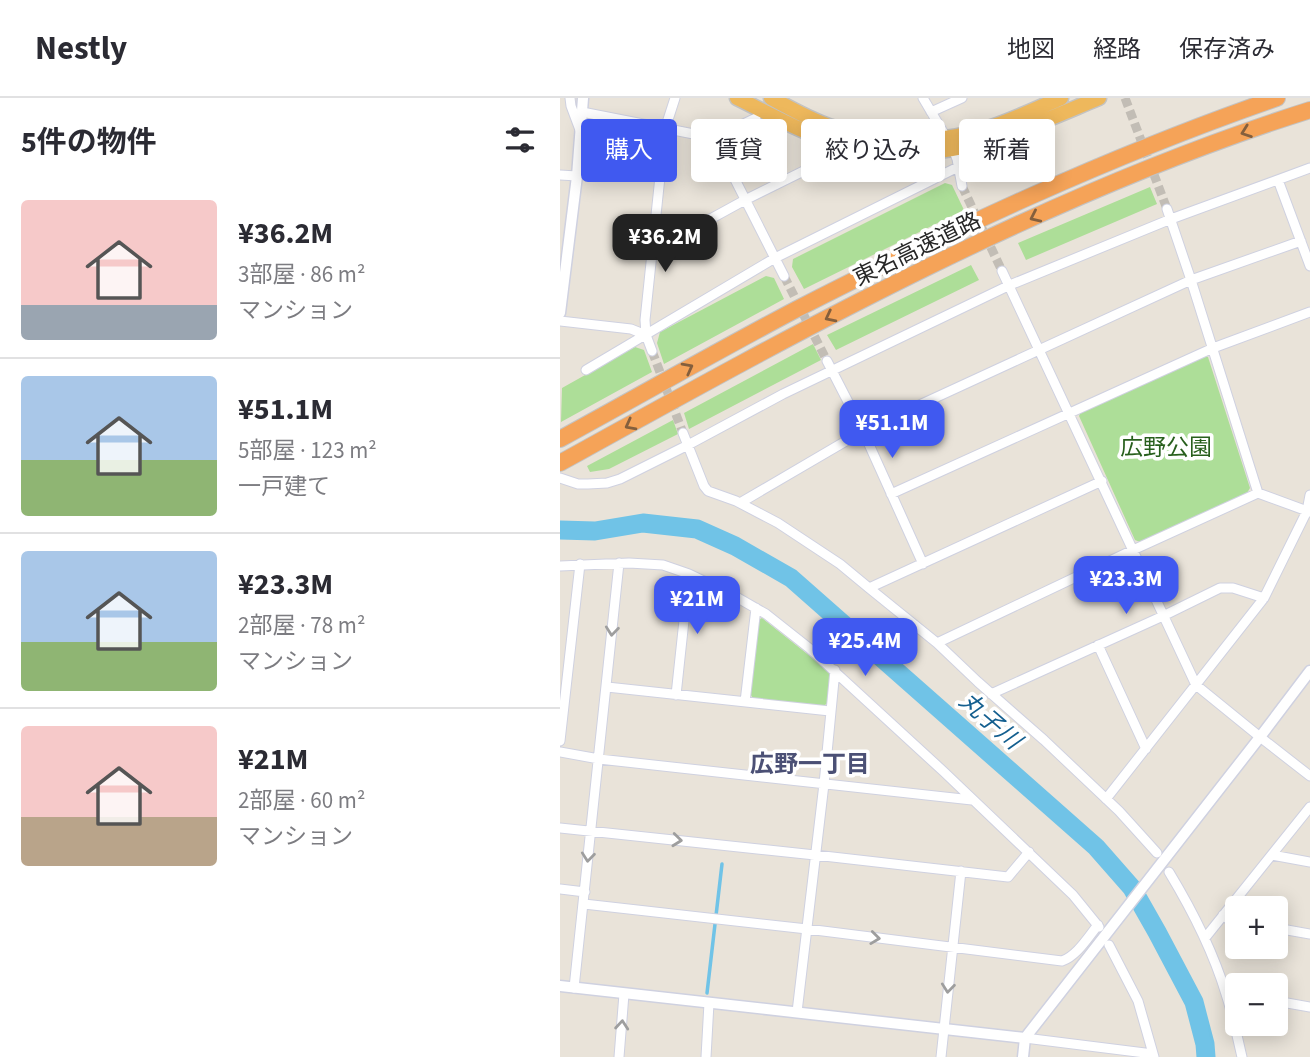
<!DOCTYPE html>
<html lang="ja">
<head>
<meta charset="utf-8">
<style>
	body { margin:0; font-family:"Source Sans 3","Noto Sans JP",sans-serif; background:#f2f2f3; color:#2b2b33; height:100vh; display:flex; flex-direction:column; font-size:26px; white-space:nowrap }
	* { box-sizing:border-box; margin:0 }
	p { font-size:23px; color:#7c7c81 }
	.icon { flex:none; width:38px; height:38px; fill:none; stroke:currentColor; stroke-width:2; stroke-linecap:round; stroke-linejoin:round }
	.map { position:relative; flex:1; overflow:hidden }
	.details { display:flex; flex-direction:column; background:#fff; width:560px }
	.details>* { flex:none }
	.top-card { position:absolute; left:21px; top:21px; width:623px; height:63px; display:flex; gap:14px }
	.controls { position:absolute; left:665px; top:798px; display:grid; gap:14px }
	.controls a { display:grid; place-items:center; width:63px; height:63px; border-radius:7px; background:#fff; box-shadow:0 4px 18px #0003; font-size:35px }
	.price { position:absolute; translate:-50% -60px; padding:0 16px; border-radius:14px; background:#4059f0; color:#fff; font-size:23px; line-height:46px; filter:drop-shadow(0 2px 4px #0008) }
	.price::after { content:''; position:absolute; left:50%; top:42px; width:21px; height:16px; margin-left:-10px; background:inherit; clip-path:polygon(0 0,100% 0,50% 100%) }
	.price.current { background:#222; color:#fff }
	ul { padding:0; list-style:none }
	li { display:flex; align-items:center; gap:21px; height:175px; padding:0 21px }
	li+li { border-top:2px solid #e1e1e2 }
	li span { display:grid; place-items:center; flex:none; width:196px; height:140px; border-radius:7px; color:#555 }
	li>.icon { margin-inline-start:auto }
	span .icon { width:84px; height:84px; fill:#fffc; stroke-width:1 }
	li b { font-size:30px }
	h2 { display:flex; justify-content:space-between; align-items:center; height:84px; padding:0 21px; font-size:30px }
	.chip { padding:0 24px; border-radius:7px; background:#fff; box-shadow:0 4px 18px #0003; font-size:24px; line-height:63px }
	.chip.current { background:#4059f0; color:#fff }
	header { display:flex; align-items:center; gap:42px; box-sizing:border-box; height:98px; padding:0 35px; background:#fff; border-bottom:2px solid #e1e1e2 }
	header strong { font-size:33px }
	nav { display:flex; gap:38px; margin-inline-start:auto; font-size:24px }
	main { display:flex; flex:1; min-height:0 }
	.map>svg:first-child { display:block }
	.green { fill:#adde98 }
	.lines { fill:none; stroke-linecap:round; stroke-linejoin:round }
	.stream { stroke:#70c3e7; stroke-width:3.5 }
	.river { stroke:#70c3e7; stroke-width:19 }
	.minor-tunnel { stroke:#c2bdb5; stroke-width:9; stroke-dasharray:9 4.5; stroke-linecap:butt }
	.minor-casing { stroke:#cfd1e0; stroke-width:11 }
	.tertiary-casing { stroke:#cfd1e0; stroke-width:13 }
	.trunk-casing { stroke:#c3c3c3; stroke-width:17 }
	.motorway-casing { stroke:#c3c3c3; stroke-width:18 }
	.minor { stroke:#fff; stroke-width:9 }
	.tertiary { stroke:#fff; stroke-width:10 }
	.trunk { stroke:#eeb85c; stroke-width:14 }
	.motorway { stroke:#f5a358; stroke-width:16 }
	.oneway { stroke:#845f3d }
	.oneway2 { stroke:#9e9e9e }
	.labels { text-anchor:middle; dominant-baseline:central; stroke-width:7; stroke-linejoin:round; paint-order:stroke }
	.street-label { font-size:23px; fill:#272727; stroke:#fff }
	.park-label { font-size:23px; fill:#285f1d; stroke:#fff }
	.water-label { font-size:24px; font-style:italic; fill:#145f8f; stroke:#fff }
	.neighbourhood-label { font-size:24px; font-weight:bold; fill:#4b5075; stroke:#fff }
</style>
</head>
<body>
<header>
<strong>Nestly</strong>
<nav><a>地図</a><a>経路</a><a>保存済み</a></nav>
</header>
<main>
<section class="details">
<h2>5件の物件<svg class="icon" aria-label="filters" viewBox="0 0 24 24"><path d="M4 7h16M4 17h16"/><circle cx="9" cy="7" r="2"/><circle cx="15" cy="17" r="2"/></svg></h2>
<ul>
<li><span style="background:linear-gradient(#f6c9c9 75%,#9aa5b1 0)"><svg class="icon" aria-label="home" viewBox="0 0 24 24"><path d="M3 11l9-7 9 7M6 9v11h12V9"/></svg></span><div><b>¥36.2M</b><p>3部屋 · 86 m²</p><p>マンション</p></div></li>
<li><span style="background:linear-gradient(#a9c7e8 60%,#8fb573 0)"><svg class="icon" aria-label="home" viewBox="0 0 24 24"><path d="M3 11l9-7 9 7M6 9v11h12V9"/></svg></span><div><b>¥51.1M</b><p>5部屋 · 123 m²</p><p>一戸建て</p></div></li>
<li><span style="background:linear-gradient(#a9c7e8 65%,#8fb573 0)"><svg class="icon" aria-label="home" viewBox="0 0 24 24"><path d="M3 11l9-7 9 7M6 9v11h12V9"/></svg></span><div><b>¥23.3M</b><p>2部屋 · 78 m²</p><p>マンション</p></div></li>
<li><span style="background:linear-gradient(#f6c9c9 65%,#b9a48a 0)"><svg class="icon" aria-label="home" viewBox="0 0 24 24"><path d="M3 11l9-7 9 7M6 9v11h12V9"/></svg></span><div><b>¥21M</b><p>2部屋 · 60 m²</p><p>マンション</p></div></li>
</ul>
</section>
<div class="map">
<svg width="750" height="959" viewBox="0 0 750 959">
	<rect width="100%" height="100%" fill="#e9e3d9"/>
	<path class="green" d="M385 85 392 87 404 112 244 191 232 169 233 161Z
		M590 89 597 106 466 162 458 145Z
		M411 167 419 182 276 252 267 237Z
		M206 178 214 180 224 201 104 266 97 245 100 234Z
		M253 246 261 262 129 331 124 315Z
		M75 249 84 252 92 274 1 324 2 290Z
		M645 258 648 259 690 390 687 395 580 444 575 442 519 318 521 313Z
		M113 322 118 336 49 371 30 374 27 368Z
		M202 520 270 574 268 605 263 608 193 600 190 596 198 522Z"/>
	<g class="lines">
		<path class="stream" d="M147 895 162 766"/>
		<path class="river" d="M0 432 35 433 83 425 137 431 175 448 231 480 536 749 572 790 597 834 634 904 645 946 646 959"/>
		<path class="minor-tunnel" d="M565 0 607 111
			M402 88 442 173
			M224 178 267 263
			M92 253 123 335"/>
		<defs>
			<path id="minor" d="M10 0 11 8 20 32
				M363 0 393 51 397 61 402 88
				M22 14 154 40 224 178
				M371 14 402 0
				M154 40 196 20
				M0 77 17 78
				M718 82 750 168
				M607 111 631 182 698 395
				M92 153 185 102 282 54 286 48
				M442 173 636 587 700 639 750 678
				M0 223 71 231 86 237 85 222 105 31 115 0
				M86 237 92 253
				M267 263 303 333 363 466
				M26 272 215 160 398 69
				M123 335 144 388 148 393 176 403 218 425 280 466 309 490 377 545 418 584 484 642 559 713 597 755
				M0 380 18 386H28L47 385 60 381 128 347 223 296 450 187 611 121 750 70
				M331 396 653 250 750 214
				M180 405 303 333 631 182 741 143
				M0 468 69 465 103 467 129 476 171 496 206 516 249 550 383 673 513 797 539 829
				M309 490 542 383
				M377 545 573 452 698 395 750 414
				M538 547 586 651
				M47 589 270 613
				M431 596 603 518 660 490H673L704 500
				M116 597 129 476
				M185 604 196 510
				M0 643 20 466
				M0 654 39 661 412 702
				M546 701 704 500 747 413 750 397
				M0 730 255 757 448 779 469 754
				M712 757 750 764
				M609 774C632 812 653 853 666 896 673 917 677 938 682 959
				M0 791 25 794
				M24 806 247 831 502 863C517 858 528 839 538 827
				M663 817 669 822 677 823
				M716 830 750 836
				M645 840 750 709
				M549 847 578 903 594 959
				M14 890 59 465
				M716 903 750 909
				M237 914 264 686 275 572
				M465 940 593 956
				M59 959 64 896
				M146 959 149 905
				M381 959 401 773"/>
			<path id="tertiary" d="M0 215 17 78 23 0
				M0 888 465 940
				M463 959 465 940 700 639 750 573"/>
			<path id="trunk" d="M177 0C212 17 247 38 285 47 383 71 452 36 539 0
				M211 0C230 10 249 21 269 28 291 36 314 39 337 40 353 41 369 42 385 40 426 35 464 16 501 0"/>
			<path id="motorway" d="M0 341C79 298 157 253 237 211 393 131 552 57 717 0
				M0 365C240 232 487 95 750 12"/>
		</defs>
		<use href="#minor" class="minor-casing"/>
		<use href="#tertiary" class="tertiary-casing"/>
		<use href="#trunk" class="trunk-casing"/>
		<use href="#motorway" class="motorway-casing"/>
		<use href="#minor" class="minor"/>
		<use href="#tertiary" class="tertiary"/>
		<use href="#trunk" class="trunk"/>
		<use href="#motorway" class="motorway"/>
	</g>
	<defs><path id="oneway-chevron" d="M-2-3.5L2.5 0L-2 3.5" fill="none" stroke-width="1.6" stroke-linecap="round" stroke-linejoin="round" transform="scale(1.75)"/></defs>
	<g class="oneway">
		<use href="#oneway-chevron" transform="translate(686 34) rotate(160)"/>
		<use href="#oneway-chevron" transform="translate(475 119) rotate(155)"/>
		<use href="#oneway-chevron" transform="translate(270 219) rotate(153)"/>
		<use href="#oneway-chevron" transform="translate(128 270) rotate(-28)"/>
		<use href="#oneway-chevron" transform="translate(70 327) rotate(152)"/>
	</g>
	<g class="oneway2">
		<use href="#oneway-chevron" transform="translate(52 533) rotate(96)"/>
		<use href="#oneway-chevron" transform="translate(117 742) rotate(6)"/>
		<use href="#oneway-chevron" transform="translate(28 759) rotate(96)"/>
		<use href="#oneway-chevron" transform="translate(315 840) rotate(7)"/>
		<use href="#oneway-chevron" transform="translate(388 890) rotate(96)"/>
		<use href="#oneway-chevron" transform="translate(62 927) rotate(-85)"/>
	</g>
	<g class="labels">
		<g class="street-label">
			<text transform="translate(357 151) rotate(-26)">東名高速道路</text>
		</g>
		<g class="park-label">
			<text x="606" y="349">広野公園</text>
		</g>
		<g class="water-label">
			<text transform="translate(430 623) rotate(41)">丸子川</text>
		</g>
		<g class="neighbourhood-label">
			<text x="250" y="666">広野一丁目</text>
		</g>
	</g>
</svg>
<div class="controls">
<a>+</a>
<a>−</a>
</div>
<b class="price current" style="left:105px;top:176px">¥36.2M</b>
<b class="price" style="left:332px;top:362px">¥51.1M</b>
<b class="price" style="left:566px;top:518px">¥23.3M</b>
<b class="price" style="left:137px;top:538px">¥21M</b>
<b class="price" style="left:305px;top:580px">¥25.4M</b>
<div class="top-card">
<a class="chip current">購入</a>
<a class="chip">賃貸</a>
<a class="chip">絞り込み</a>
<a class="chip">新着</a>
</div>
</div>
</main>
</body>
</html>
